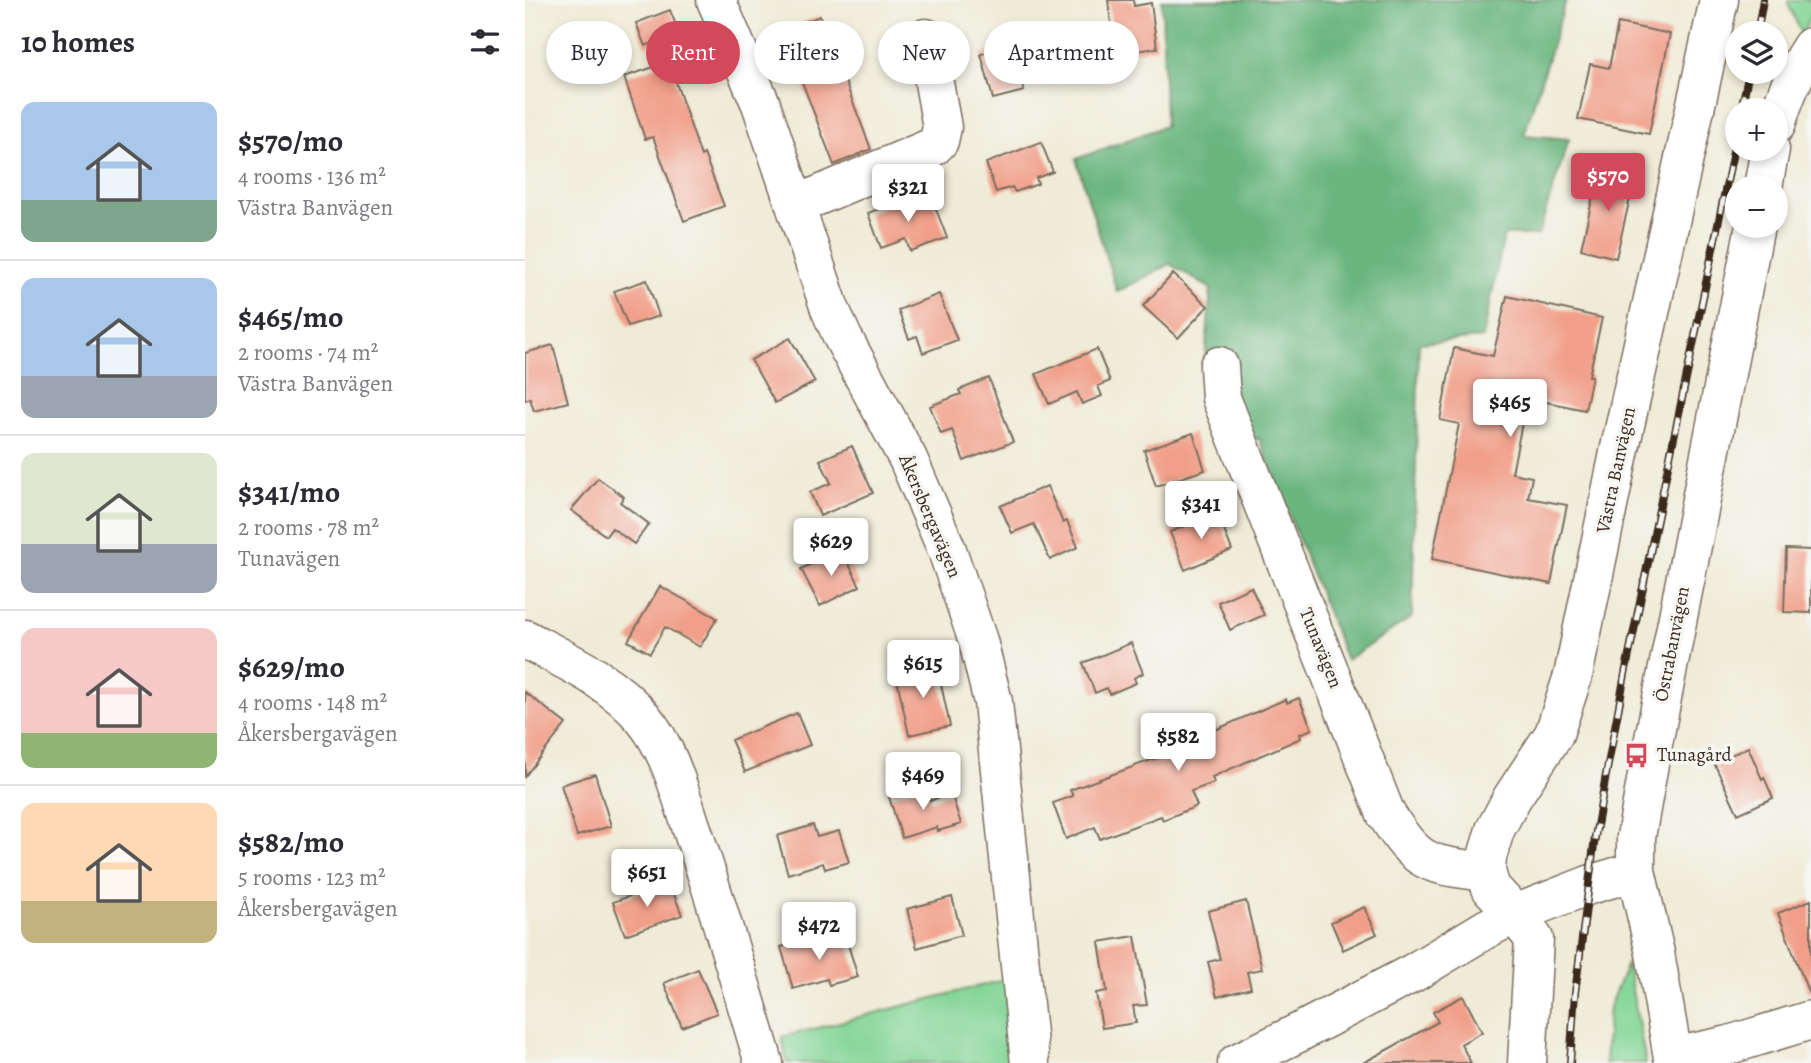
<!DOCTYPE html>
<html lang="en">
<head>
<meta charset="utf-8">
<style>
	body { margin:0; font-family:Alegreya,serif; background:#f2f2f3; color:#2b2b33; height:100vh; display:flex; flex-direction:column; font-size:26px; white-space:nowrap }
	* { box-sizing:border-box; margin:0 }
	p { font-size:23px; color:#7c7c81 }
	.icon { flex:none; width:38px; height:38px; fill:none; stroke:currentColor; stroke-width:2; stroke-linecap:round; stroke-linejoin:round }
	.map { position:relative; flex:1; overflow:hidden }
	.drawer { display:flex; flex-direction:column; background:#fff; width:525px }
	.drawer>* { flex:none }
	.hud { position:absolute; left:21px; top:21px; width:665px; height:63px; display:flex; gap:14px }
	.tools { position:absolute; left:1200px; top:21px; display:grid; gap:14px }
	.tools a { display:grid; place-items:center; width:63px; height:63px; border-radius:50%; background:#fff; box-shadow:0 4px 10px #0003; font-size:35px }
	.price { position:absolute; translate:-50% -60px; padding:0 16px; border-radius:7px; background:#fff; color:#222; font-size:23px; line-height:46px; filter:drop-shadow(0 2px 4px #0008) }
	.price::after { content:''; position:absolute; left:50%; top:42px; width:21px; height:16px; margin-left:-10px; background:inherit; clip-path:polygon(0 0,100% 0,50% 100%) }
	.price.current { background:#d1495b; color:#fff }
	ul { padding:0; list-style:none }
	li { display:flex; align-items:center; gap:21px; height:175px; padding:0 21px }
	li+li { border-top:2px solid #e1e1e2 }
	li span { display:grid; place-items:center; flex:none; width:196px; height:140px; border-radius:14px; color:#555 }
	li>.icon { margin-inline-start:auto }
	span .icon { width:84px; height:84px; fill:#fffc; stroke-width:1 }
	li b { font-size:30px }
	h2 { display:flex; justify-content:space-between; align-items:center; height:84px; padding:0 21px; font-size:30px }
	.chip { padding:0 24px; border-radius:32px; background:#fff; box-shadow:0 4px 10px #0003; font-size:24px; line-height:63px }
	.chip.current { background:#d1495b; color:#fff }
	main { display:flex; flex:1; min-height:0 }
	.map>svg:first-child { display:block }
	.green { fill:#83d596; stroke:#5f805a; stroke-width:2 }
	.forest { fill:#6ab67f; stroke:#52704e; stroke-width:2 }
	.building { fill:#f19f89 }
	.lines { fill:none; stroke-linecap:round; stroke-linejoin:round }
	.minor-casing { stroke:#7a6e5e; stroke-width:41 }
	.minor { stroke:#fff; stroke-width:38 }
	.rail-casing { stroke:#3b2a1e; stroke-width:8 }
	.rail { stroke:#f6f6f2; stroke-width:5; stroke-dasharray:16; stroke-linecap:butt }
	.labels { text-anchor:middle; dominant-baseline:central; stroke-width:7; stroke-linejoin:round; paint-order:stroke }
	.street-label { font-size:19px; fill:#3b2a1e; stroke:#f6f6f2 }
	.poi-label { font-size:19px; fill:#3b2a1e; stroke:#f6f6f2; text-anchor:start }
</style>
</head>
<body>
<main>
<section class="drawer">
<h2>10 homes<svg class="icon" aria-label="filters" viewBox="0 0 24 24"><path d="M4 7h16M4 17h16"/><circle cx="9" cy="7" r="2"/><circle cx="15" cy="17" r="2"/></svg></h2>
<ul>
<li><span style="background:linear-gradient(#a9c7e8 70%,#7fa58c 0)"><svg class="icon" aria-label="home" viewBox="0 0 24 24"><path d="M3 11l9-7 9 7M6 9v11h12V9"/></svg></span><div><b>$570/mo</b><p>4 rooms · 136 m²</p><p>Västra Banvägen</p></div></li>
<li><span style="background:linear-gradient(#a9c7e8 70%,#9aa5b1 0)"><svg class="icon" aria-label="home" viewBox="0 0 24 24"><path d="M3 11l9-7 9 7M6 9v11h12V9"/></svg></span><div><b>$465/mo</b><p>2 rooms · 74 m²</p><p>Västra Banvägen</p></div></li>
<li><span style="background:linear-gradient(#dfe7d0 65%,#9aa5b1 0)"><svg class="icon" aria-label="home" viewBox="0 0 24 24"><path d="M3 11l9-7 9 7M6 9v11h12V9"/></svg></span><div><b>$341/mo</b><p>2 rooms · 78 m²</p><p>Tunavägen</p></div></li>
<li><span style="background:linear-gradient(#f6c9c9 75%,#8fb573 0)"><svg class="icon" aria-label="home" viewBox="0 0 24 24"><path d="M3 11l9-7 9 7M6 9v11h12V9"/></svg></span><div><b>$629/mo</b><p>4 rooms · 148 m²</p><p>Åkersbergavägen</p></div></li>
<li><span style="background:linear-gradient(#ffd9b3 70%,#c2b280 0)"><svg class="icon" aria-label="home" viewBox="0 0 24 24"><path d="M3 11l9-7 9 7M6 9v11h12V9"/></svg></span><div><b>$582/mo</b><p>5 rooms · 123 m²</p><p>Åkersbergavägen</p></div></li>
</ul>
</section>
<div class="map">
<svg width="1286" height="1063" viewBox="0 0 1286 1063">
	<rect width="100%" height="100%" fill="#f6f6f2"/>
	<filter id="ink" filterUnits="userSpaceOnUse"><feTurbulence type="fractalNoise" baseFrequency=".0143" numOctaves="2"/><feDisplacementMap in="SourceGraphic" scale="14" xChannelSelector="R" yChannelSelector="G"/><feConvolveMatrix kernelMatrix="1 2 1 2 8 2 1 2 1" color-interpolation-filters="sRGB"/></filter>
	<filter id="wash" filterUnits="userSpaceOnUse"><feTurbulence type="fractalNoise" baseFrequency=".00686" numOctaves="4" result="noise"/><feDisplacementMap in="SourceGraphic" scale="28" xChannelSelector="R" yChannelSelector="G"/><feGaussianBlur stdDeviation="1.57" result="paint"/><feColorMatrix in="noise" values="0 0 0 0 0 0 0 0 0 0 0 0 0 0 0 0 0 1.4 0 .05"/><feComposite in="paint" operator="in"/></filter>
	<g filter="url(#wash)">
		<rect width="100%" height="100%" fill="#efebd6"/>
		<path class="green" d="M1264 0H1286V14L1277 35 1263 4Z
			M1102 964 1121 1063H1080L1084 1007Z
			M482 979 487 1063H262L257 1037Z"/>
		<path class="forest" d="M637 0H1041L999 135 1044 139 1013 235H979L958 338 894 343 887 617 821 660 734 438 698 459 676 406 686 289 645 264 592 292 551 159 640 126Z"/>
		<g id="blocks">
			<path class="building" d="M583 0H608L609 6 626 3 632 48 590 54Z
				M145 10 154 33 120 46 111 23Z
				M295 16 346 149 309 165 257 30Z
				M1093 23 1145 34 1124 134 1053 119 1065 64 1084 68Z
				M487 45 499 91 468 99 456 54Z
				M144 62 176 156 179 154 199 206 159 221 128 137 120 139 99 77Z
				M516 142 528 172 511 178 513 184 490 192 487 187 471 192 461 163Z
				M1074 169 1110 177 1091 258 1056 249Z
				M406 196 422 238 385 251 381 239 356 248 343 213 372 202 374 207Z
				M648 274 683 306 653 338 618 306Z
				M122 280 134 316 103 326 89 291Z
				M414 294 432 340 398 353 392 336 384 339 373 310Z
				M982 296 1077 318 1064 376H1067L1060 410 1002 398 987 473 1007 477 1003 498 1042 505 1026 584 907 559 934 424 915 420 929 348 968 356Z
				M265 338 290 382 250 403 226 360Z
				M28 345 43 402 9 411 5 398 0 400V353Z
				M572 349 585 381 573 386 577 396 557 404 552 392 524 404 511 374Z
				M464 378 488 442 439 461 427 430 416 434 405 406 436 394 434 390Z
				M668 433 680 470 631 486 619 450Z
				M327 446 348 493 295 516 285 492 306 483 295 460Z
				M73 478 99 497 95 502 124 524 109 544 87 528 81 536 46 510Z
				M522 486 538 523 542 521 553 547 525 560 509 524 487 533 475 506Z
				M692 513 707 550 660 570 645 532Z
				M316 549 335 586 295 606 276 569Z
				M1261 549 1286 550V613L1259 612Z
				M135 586 192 618 175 647 140 627 125 653 103 641Z
				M726 587 739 615 705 630 693 602Z
				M606 643 618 673 609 678 611 683 585 694 582 688 570 693 558 663Z
				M412 666 425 726 384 735 371 675Z
				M0 692 41 724 0 776Z
				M774 698 787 729 775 734 776 738 687 777 689 783 666 791 672 806 638 820 636 816 575 839 570 827 541 839 528 803 548 796 545 790 640 755 637 749 672 736V738L761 699 762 703Z
				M272 713 285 745 220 772 206 740Z
				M1223 747 1237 779 1239 777 1248 798 1213 814 1189 763Z
				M70 774 86 826 52 836 36 785Z
				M401 785 405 801 426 793 436 824 413 831 412 827 377 838 364 797Z
				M288 825 292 837 314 831 324 862 300 869 298 863 263 874 252 836Z
				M144 882 157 915 100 935 88 902Z
				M427 897 437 935 392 948 382 909Z
				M1286 900V993L1284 994 1253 913Z
				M721 901 737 969 722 972 726 988 692 997 683 962 695 959 683 911Z
				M839 907 852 934 818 950 806 922Z
				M294 936 297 945 321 938 333 977 304 985 302 979 268 989 256 947Z
				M610 936 622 1005 608 1006 611 1023 577 1028 571 993 582 991 574 942Z
				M173 969 192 1013 157 1027 139 983Z
				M938 996 957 1032 936 1044 946 1063H838L913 1022 908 1012Z"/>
		</g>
	</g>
	<g filter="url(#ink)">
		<use href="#blocks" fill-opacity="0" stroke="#7a6e5e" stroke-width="2"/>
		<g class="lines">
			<defs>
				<path id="minor" d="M191 0 236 104 305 309 317 336 383 459 422 550 453 641 468 702 505 1063
					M1251 125C1259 97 1270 71 1286 47
					M1238 187 1245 149
					M271 205 408 147 414 141 417 127 401 38
					M694 366 696 398 861 814C894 866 902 864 961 872
					M0 639C42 661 87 681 118 718 145 750 154 791 167 829 193 907 216 985 239 1063
					M1148 1057 1204 1045 1286 1020
					M712 1063 775 1032 888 973 961 929 990 914 1064 885 1111 871
					M1002 1063 1009 939 990 914 966 888 961 872 962 857 970 830 987 798 1029 734 1048 676 1095 448 1194 0
					M1149 1063 1130 953 1111 871V837L1124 764 1230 226"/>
			</defs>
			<use href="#minor" class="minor-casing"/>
			<use href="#minor" class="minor"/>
			<defs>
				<path id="rail" d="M1232 33 1238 0
					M1216 110 1224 72
					M1045 1063 1050 993 1070 837 1081 775 1100 674 1213 128"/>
			</defs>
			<use href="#rail" class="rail-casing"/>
			<use href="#rail" class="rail"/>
		</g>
	</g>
	<defs>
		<symbol id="bus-bare" viewBox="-9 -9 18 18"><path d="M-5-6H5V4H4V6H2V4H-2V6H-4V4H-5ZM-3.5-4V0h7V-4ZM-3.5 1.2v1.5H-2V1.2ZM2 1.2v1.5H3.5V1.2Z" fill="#d1495b" stroke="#f6f6f2" stroke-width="2.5" paint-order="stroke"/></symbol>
	</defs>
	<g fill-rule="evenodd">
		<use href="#bus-bare" x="1094" y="738" width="35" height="35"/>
	</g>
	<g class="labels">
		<g class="street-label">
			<text transform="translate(1091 470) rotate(-78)">Västra Banvägen</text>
			<text transform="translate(405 516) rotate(67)">Åkersbergavägen</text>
			<text transform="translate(1147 644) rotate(-79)">Östrabanvägen</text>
			<text transform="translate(796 648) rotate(68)">Tunavägen</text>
		</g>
		<g class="poi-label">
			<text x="1132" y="755">Tunagård</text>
		</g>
	</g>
</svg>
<div class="tools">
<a><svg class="icon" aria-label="layers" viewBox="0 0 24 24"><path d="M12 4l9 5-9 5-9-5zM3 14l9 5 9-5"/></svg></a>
<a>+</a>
<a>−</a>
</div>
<b class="price current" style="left:1083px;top:213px">$570</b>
<b class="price" style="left:383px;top:224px">$321</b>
<b class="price" style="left:985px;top:439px">$465</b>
<b class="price" style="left:676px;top:541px">$341</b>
<b class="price" style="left:306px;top:578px">$629</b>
<b class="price" style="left:398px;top:700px">$615</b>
<b class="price" style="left:653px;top:773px">$582</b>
<b class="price" style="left:398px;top:812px">$469</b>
<b class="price" style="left:122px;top:909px">$651</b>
<b class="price" style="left:294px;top:962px">$472</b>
<div class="hud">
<a class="chip">Buy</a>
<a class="chip current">Rent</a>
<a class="chip">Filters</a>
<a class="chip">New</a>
<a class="chip">Apartment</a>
</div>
</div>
</main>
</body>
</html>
